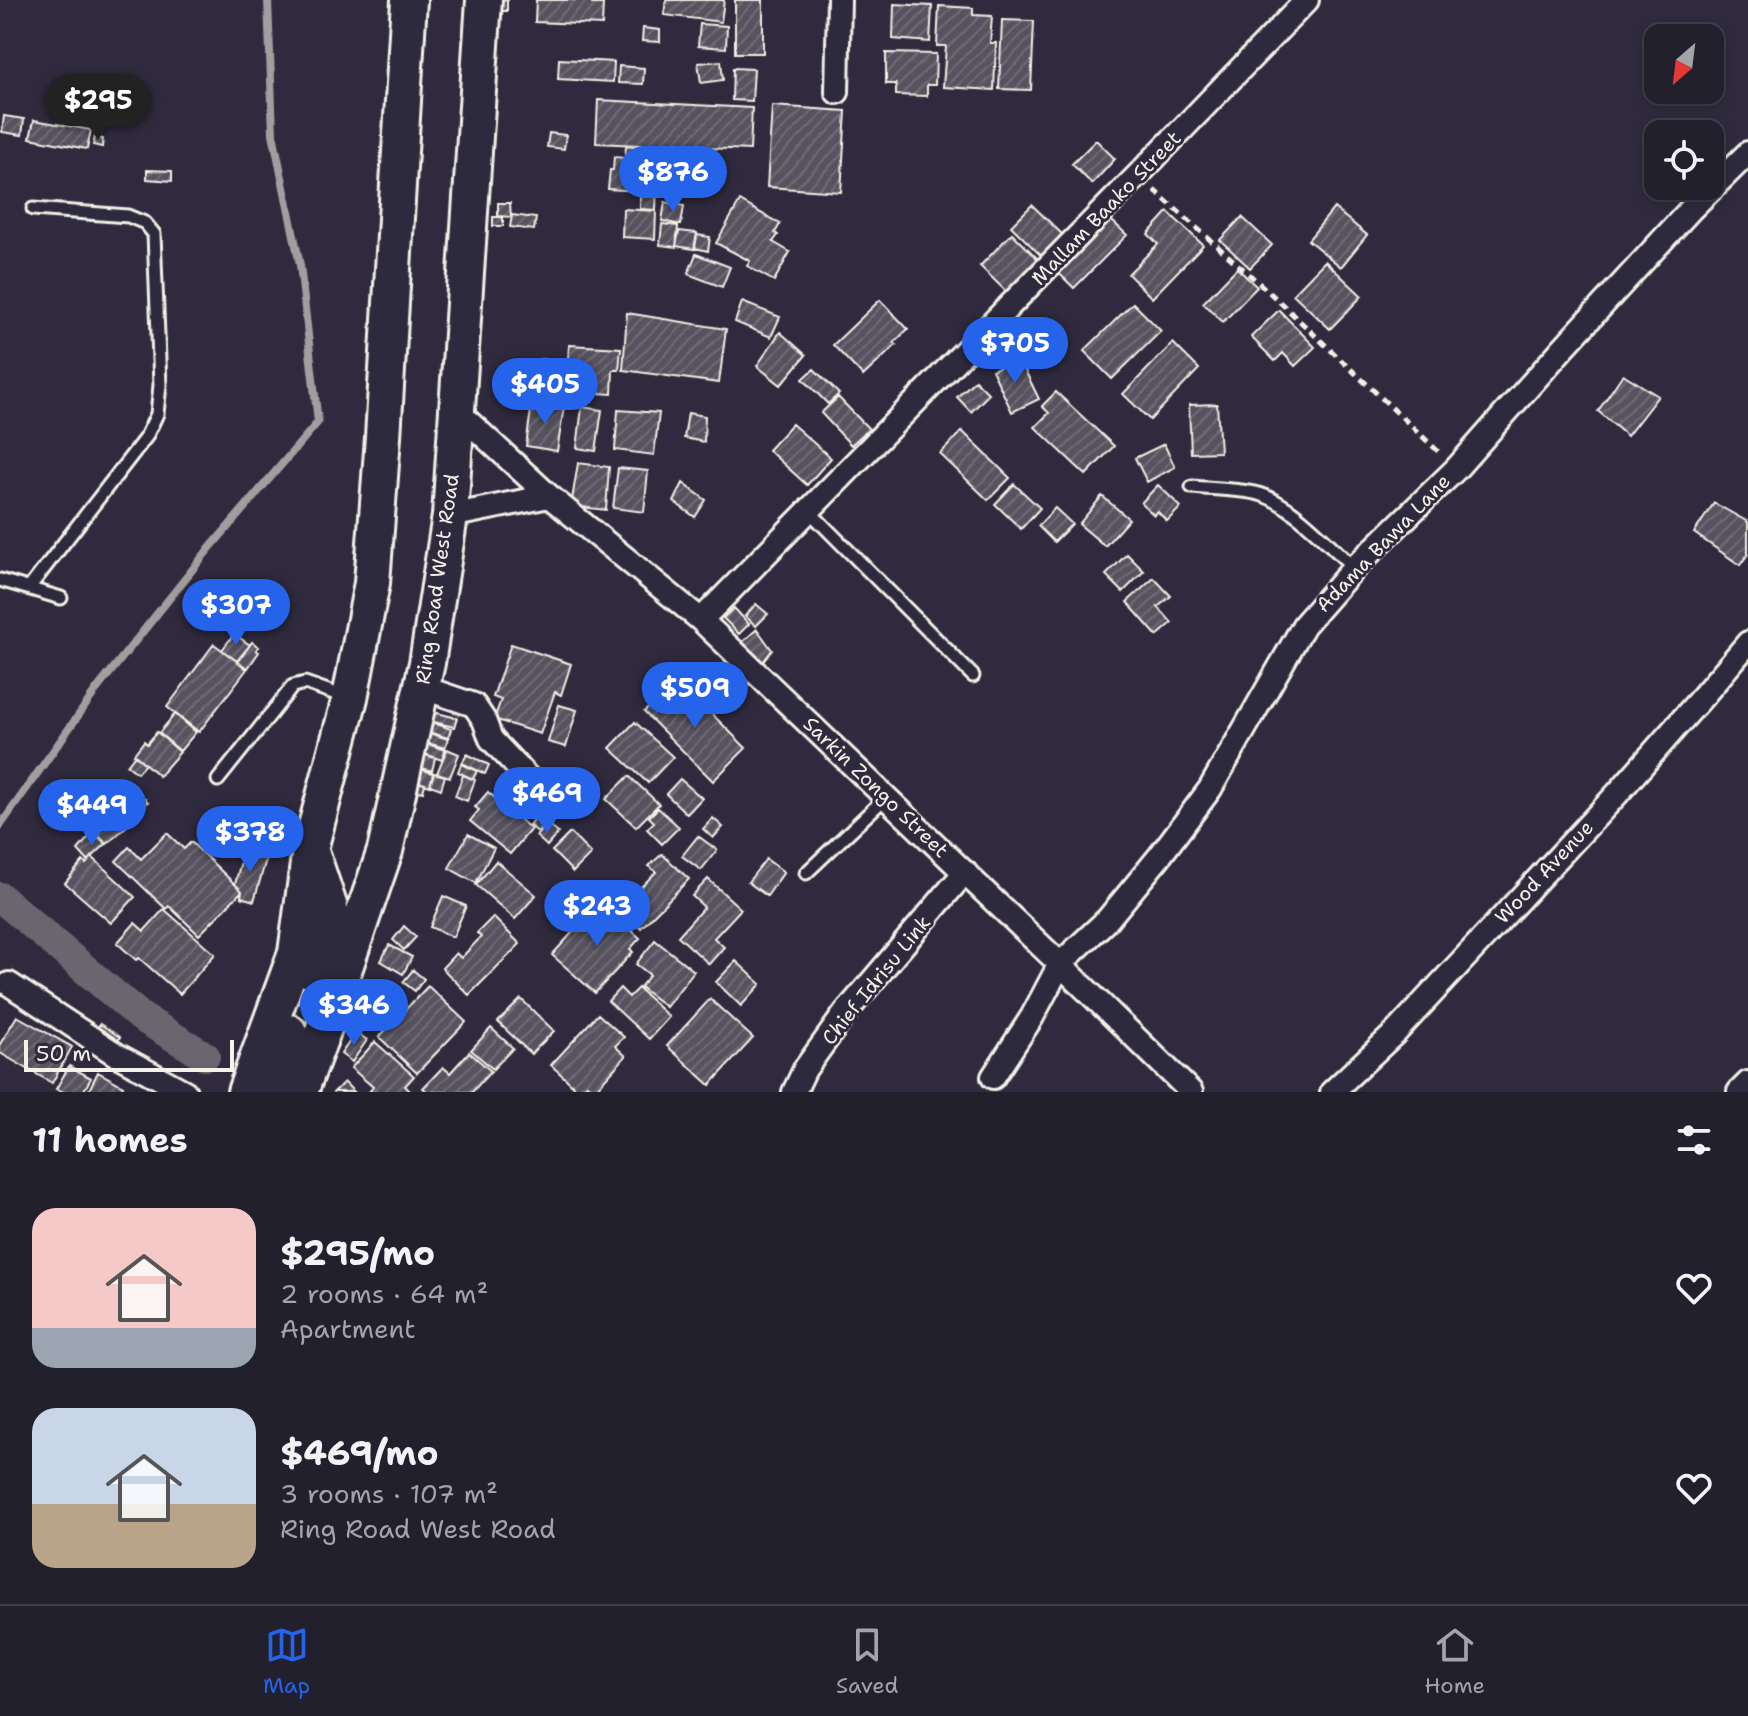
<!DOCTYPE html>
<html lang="en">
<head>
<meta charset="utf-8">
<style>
	body { margin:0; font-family:"Shantell Sans",sans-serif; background:#2f2d3a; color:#f1f3f6; height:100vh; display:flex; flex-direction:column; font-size:30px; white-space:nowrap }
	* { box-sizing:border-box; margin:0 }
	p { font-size:26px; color:#a3a3aa }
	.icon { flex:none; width:44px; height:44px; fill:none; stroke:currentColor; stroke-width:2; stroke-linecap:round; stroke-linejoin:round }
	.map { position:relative; height:1092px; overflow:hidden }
	.drawer { display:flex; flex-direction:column; background:#23202e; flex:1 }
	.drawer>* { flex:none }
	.needle { width:52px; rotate:208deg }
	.controls { position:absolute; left:1644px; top:24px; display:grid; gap:16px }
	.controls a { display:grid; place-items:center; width:80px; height:80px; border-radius:16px; background:#23202e; box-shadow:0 4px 12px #0003,0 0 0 2px #403e4a; font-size:40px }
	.scale { position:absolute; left:24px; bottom:20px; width:210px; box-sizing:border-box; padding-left:8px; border:4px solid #f4f1e8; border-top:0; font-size:22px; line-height:28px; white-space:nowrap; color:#f4f1e8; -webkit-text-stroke:6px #2f2a3d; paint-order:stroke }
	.price { position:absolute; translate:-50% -68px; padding:0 18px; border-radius:28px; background:#2563eb; color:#fff; font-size:26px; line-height:52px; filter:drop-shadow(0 2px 4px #0008) }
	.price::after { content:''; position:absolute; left:50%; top:48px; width:24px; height:18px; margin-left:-12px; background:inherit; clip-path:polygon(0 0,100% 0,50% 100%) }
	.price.on { background:#222; color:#fff }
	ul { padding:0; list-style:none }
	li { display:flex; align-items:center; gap:24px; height:200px; padding:0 32px }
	li span { display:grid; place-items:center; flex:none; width:224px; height:160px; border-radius:24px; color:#555 }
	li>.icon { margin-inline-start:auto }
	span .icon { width:96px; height:96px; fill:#fffc; stroke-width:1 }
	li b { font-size:34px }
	h2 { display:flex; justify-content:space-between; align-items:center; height:96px; padding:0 32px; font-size:34px }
	.menu { display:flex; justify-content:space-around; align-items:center; height:112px; border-top:2px solid #403e4a; background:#23202e; font-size:22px; color:#a3a3aa }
	.menu a { display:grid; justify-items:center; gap:4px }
	.menu .on { color:#2563eb }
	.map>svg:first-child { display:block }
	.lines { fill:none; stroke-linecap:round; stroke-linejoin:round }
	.stream { stroke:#a19ea0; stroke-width:8 }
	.canal { stroke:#6a6670; stroke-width:30 }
	.building { fill:url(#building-hatch); stroke:#f4f1e8; stroke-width:2 }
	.lane-casing { stroke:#f4f1e8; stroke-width:17 }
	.street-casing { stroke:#f4f1e8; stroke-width:28 }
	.primary-casing { stroke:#f4f1e8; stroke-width:40 }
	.path { stroke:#f4f1e8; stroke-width:5; stroke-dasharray:8 6; stroke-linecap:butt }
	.lane { stroke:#2f2a3d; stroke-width:11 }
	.street { stroke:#2f2a3d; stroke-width:22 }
	.primary { stroke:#2f2a3d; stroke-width:34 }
	.labels { text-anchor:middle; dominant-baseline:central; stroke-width:6; stroke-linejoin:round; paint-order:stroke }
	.street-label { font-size:20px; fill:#f4f1e8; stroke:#2f2a3d }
</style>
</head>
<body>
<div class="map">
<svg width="1748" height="1092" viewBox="0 0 1748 1092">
	<defs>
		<pattern id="building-hatch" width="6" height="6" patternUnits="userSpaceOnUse" patternTransform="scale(2)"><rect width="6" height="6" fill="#56525f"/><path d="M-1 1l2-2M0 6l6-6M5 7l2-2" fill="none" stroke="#6f6b76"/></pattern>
	</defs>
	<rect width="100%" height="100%" fill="#2f2a3d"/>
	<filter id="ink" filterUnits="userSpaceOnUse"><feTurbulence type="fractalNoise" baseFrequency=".0125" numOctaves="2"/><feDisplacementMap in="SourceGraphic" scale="16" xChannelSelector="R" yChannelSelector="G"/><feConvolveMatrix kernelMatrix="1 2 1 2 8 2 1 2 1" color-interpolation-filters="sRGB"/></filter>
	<g filter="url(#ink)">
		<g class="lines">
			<path class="stream" d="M0 826 97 689 204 555 318 422 300 265 273 134 268 0"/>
			<path class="canal" d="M0 897 141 1017 205 1056"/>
		</g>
		<path class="building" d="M495 0H509H507V11H494Z
			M536 0H592V4H603L602 25 535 22Z
			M666 0H724L721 22 664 15Z
			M735 0H763V53H735Z
			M894 4 932 6 930 42 893 39Z
			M939 6 973 8V15L992 16 990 43H996L994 90 943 87 946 46H937Z
			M1002 20 1034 21 1031 90 999 89Z
			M700 24 727 26 726 48 698 46Z
			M643 28 660 30V42L642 41Z
			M886 53 936 54 935 85H927V96L896 95V84H886Z
			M559 59 614 62 613 82 558 79Z
			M721 61 723 80 701 83 698 63Z
			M619 66 644 68 643 84 618 83Z
			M733 68 754 69 752 101 732 100Z
			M598 100 752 108 750 150 596 143Z
			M772 106 846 111 841 192 767 187Z
			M4 116 24 119 22 135 2 132Z
			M34 120 91 130 87 149 30 138Z
			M549 133 566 135 564 149 547 147Z
			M95 137 103 139 102 147 93 145Z
			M1096 140 1115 159 1092 184 1072 164Z
			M626 146 671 149 668 186 639 184V191L608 189 610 170H613L614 157 625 158Z
			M147 170 172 171V181L147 179Z
			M640 186H657L656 210 640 209Z
			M740 201 780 224 775 233 778 235 773 242 790 252 774 281 747 266 750 261 716 243Z
			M665 202 684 206 681 225 662 221Z
			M498 203H510L511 217 498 216Z
			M1032 205 1065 237 1096 206 1127 235 1074 288 1011 226Z
			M1334 208 1367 235 1341 267 1308 240Z
			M623 209 656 211 655 239 622 237Z
			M1168 212 1203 245 1152 298 1128 274 1158 244 1148 234Z
			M512 215 536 218 534 230 510 227Z
			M493 217H503V226H493Z
			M1242 217 1272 245 1250 268 1220 240Z
			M662 224 678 226 676 247 660 245Z
			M679 231 697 233 694 249 676 246Z
			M1012 233 1055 276 1024 309 980 266Z
			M697 235 710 237 708 251 695 248Z
			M696 254 730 267 722 287 688 274Z
			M1325 261 1362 296 1330 329 1293 294Z
			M1237 268 1257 287 1223 322 1203 303Z
			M880 300 908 329 894 343 896 345 863 376 833 345Z
			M742 302 780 317 771 337 735 322Z
			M1133 303 1161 331 1112 379 1084 351Z
			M1279 310 1315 347 1295 366 1283 353 1275 361 1251 337Z
			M627 313 726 329 719 383 623 370Z
			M780 332 806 355 781 385 757 366Z
			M1173 343 1199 369 1150 420 1123 394Z
			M569 345 621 348 619 370H613L612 394 566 391Z
			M1019 358 1039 399 1012 412 992 370Z
			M541 359 567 363 562 392 537 388Z
			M814 369 839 394 828 404 803 379Z
			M1623 374 1658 396 1627 436 1598 411Z
			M975 380 989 394 971 412 957 397Z
			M1056 392 1114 446 1086 475 1035 427 1049 413 1042 406Z
			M838 397 869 429 851 445 821 413Z
			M532 402 564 407 557 451 526 446Z
			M1217 404 1220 452 1191 453 1189 405Z
			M582 407 602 410 596 451 577 448Z
			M618 410 659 413 654 455 615 450Z
			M688 413 705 416 704 442 684 438Z
			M792 424 831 458 807 485 768 450Z
			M962 431 1010 478 988 500 940 454Z
			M1164 444 1175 467 1147 482 1135 458Z
			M578 463 609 467 606 510 571 506Z
			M618 468 648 471 644 512 613 508Z
			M683 483 706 500 695 517 674 502Z
			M1014 484 1040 508 1021 529 995 504Z
			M1158 485 1181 507 1167 521 1157 511 1154 515 1141 503Z
			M1102 496 1129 519 1105 546 1079 524Z
			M1714 503 1748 522V554L1740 565 1694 533Z
			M1055 508 1072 524 1054 542 1038 526Z
			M1127 554 1144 571 1123 592 1106 575Z
			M1154 578 1171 596 1158 607 1172 623 1157 636 1127 602Z
			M756 604 768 614 756 626 745 616Z
			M734 608 749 624 739 634 723 618Z
			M757 629 772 650 759 667 738 646Z
			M234 634 250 645 237 661 222 650Z
			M252 642 259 647 256 650 259 652 248 668 238 662Z
			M214 644 247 669 199 732 167 707Z
			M511 644 571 664 561 695 555 692 540 734 494 719 501 700 493 697Z
			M677 679 746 748 713 781 644 712Z
			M559 705 577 710 566 747 548 742Z
			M433 712 457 718 454 727 430 721Z
			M175 714 196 732 180 751 159 733Z
			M428 721 451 729 448 738 425 731Z
			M635 722 673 757 648 783 610 748Z
			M157 732 180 752 159 776 134 754 144 741 147 744Z
			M426 732 448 739 445 748 424 742Z
			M419 741 445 750 442 760 416 751Z
			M447 749 459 754 450 777 437 773Z
			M416 752 435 758 432 771 412 765Z
			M467 754 489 765 485 774 462 763Z
			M135 755 145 764 137 773 127 765Z
			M461 764 477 771 473 779 458 772Z
			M411 766 433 773 430 786 408 779Z
			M434 773 445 776 441 789 430 785Z
			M463 775 475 780 467 801 455 796Z
			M629 776 659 804 636 827 606 799Z
			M408 779 425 784 423 792 414 790Z
			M680 779 702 798 687 814 666 794Z
			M488 792 531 829 510 854 470 821 479 810 475 807Z
			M134 794 137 796 140 794 148 802 138 811 128 800Z
			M127 800 140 814 107 844 94 831Z
			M658 808 679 827 662 844 647 829 654 822 649 817Z
			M537 815 545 822 538 832 529 825Z
			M713 818 723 827 713 838 703 829Z
			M548 824 558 833 547 846 536 836Z
			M93 832 106 844 88 861 78 850Z
			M167 833 184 849 191 842 242 891 199 935 169 906 166 909 116 861 129 847 141 859Z
			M570 833 591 854 573 872 552 851Z
			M468 834 494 848 476 883 449 868Z
			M698 836 717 850 701 870 682 856Z
			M244 850 267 856 254 901 241 897 242 891 235 884Z
			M662 854 689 879 641 928 620 908 656 872 649 866Z
			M92 857 135 897 111 923 65 883 83 861 86 864Z
			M766 859 784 872 767 896 748 882Z
			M496 861 536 895 515 919 476 885Z
			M708 879 741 909 714 938 724 947 709 964 678 936 704 907 692 896Z
			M443 896 466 906 453 937 430 927Z
			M600 902 640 938 630 949 633 952 595 993 552 955Z
			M164 909 215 954 180 994 139 958 136 960 117 943 135 923 144 931Z
			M493 917 520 944 469 995 442 968 456 953 461 958 481 937 477 933Z
			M404 926 416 937 404 950 393 940Z
			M655 940 694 971 666 1007 640 987 650 975 636 964Z
			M389 945 412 957 403 974 381 961Z
			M736 961 761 984 741 1006 716 982Z
			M413 970 424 979 415 991 403 982Z
			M428 986 466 1022 417 1073 379 1037Z
			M620 988 629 997 638 988 669 1017 649 1039 608 1001Z
			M521 999 554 1031 531 1054 498 1022Z
			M710 999 753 1038 710 1085 667 1046Z
			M598 1014 624 1037 615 1046 626 1056 594 1091 587 1084 580 1092 551 1065Z
			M17 1016 72 1047 52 1083 0 1053V1044Z
			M100 1024 120 1037 112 1049 92 1036Z
			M491 1028 513 1048 493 1069 471 1050Z
			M356 1032 367 1040 352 1062 341 1054Z
			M375 1042 414 1076 405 1086 411 1092H369L373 1087 351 1068Z
			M469 1052 491 1071 472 1092H428L423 1088 443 1067 450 1073Z
			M69 1066 91 1078 83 1092H63L56 1089Z
			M98 1072 123 1086 120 1092H88Z
			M344 1082 354 1092H334Z"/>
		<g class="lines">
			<defs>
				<path id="lane" d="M1192 487C1213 489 1234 489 1255 493 1289 500 1328 544 1354 568
					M809 511 973 676
					M0 580 61 598
					M29 588 146 437 157 414 160 385 154 234 145 223 128 216 33 209
					M218 780 293 686 305 683 345 697
					M806 873 886 797"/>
				<path id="street" d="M837 92 839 0
					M458 412 549 496 701 620 1060 964 1191 1092
					M450 516 549 496
					M701 620 1138 175 1307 0
					M421 687 474 705 484 720 491 739 530 780 556 800
					M9 984 117 1055 185 1092
					M993 1077 1032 1017 1060 964 1108 919 1159 857 1210 789 1304 625 1354 568 1456 469 1563 348 1690 210 1748 153
					M794 1092 805 1069 846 1012 965 872
					M1332 1092 1395 1033 1617 794 1703 696 1748 643
					M1739 1092 1748 1083"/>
				<path id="primary" d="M309 970 330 908 313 857
					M245 1092 296 953 310 849 350 698 372 583 383 437 409 0
					M273 1092 289 1032
					M300 1092 323 1031 385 851 427 663 450 516 484 0"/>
			</defs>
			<use href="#lane" class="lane-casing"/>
			<use href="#street" class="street-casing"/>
			<use href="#primary" class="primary-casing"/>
			<path class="path" d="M1154 190 1269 292 1441 454"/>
			<use href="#lane" class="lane"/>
			<use href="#street" class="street"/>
			<use href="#primary" class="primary"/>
		</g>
	</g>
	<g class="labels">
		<g class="street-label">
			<text transform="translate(1106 208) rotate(-46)">Mallam Baako Street</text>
			<text transform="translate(1383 543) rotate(-46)">Adama Bawa Lane</text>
			<text transform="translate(437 579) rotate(-82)">Ring Road West Road</text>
			<text transform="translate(876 787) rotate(44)">Sarkin Zongo Street</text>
			<text transform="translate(1544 872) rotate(-47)">Wood Avenue</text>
			<text transform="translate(876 980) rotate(-51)">Chief Idrisu Link</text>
		</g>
	</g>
</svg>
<div class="controls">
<a><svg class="needle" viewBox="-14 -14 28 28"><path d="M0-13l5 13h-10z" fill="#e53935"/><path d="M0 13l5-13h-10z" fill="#a3a3aa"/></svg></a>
<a><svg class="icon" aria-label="locate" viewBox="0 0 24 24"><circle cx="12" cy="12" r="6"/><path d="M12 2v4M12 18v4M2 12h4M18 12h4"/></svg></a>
</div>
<div class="scale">50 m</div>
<b class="price on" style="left:98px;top:142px">$295</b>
<b class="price" style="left:673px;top:214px">$876</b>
<b class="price" style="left:1015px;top:385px">$705</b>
<b class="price" style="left:545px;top:426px">$405</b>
<b class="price" style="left:236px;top:647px">$307</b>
<b class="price" style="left:695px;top:730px">$509</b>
<b class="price" style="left:547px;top:835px">$469</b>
<b class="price" style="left:92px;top:847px">$449</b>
<b class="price" style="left:250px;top:874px">$378</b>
<b class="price" style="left:597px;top:948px">$243</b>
<b class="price" style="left:354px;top:1047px">$346</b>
</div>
<section class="drawer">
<h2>11 homes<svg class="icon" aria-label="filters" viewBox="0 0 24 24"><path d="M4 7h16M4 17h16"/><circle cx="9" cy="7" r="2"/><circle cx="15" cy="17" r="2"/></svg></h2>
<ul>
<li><span style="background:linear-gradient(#f6c9c9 75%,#9aa5b1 0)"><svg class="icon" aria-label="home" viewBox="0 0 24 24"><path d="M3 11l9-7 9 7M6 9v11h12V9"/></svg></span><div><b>$295/mo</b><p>2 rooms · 64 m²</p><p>Apartment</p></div><svg class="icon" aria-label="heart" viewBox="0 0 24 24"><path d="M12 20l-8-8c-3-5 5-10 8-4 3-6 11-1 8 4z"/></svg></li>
<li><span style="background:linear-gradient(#c9d6e8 60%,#b9a48a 0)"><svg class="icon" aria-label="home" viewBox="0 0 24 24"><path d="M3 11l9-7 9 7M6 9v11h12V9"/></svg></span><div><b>$469/mo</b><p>3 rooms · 107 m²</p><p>Ring Road West Road</p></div><svg class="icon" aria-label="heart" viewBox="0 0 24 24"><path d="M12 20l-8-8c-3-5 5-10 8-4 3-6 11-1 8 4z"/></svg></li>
</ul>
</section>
<nav class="menu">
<a class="on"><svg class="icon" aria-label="map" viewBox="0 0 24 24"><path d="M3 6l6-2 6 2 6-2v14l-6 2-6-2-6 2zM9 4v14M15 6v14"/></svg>Map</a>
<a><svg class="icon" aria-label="saved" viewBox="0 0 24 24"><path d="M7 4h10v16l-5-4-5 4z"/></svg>Saved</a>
<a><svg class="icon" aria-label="home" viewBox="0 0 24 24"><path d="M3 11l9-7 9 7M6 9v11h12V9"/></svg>Home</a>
</nav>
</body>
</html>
